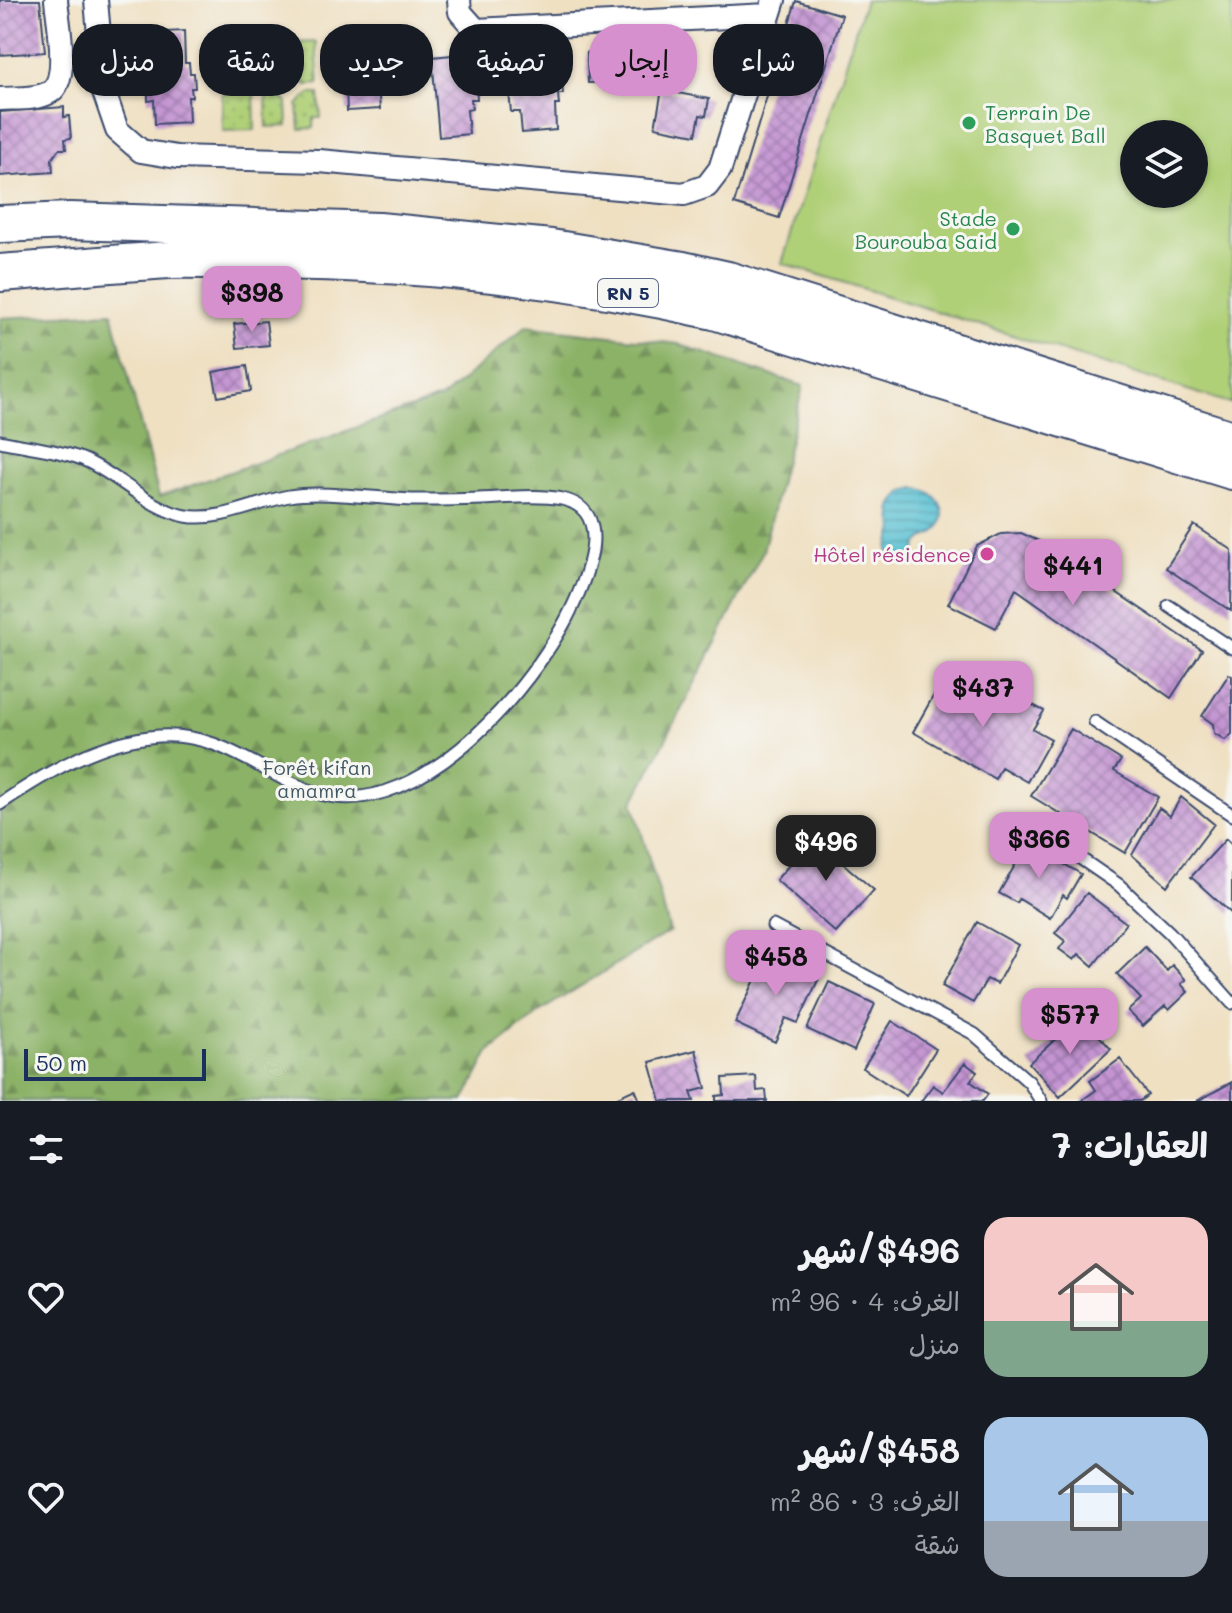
<!DOCTYPE html>
<html lang="ar">
<head>
<meta charset="utf-8">
<style>
	body { margin:0; font-family:Mali,"Playpen Sans Arabic",sans-serif; background:#20242c; color:#f1f3f6; direction:rtl; height:100vh; display:flex; flex-direction:column; font-size:30px; white-space:nowrap }
	* { box-sizing:border-box; margin:0 }
	p { font-size:26px; color:#9ea1a6 }
	.icon { flex:none; width:44px; height:44px; fill:none; stroke:currentColor; stroke-width:2; stroke-linecap:round; stroke-linejoin:round }
	.map { position:relative; height:1101px; overflow:hidden; direction:ltr }
	.sheet { display:flex; flex-direction:column; background:#171b24; flex:1 }
	.sheet>* { flex:none }
	.banner { position:absolute; left:24px; top:24px; width:800px; height:72px; direction:rtl; display:flex; gap:16px }
	.tools { position:absolute; left:1120px; top:120px; display:grid; gap:16px }
	.tools a { display:grid; place-items:center; width:88px; height:88px; border-radius:50%; background:#171b24; box-shadow:0 2px 6px #0004; font-size:40px }
	.scale { position:absolute; left:24px; bottom:20px; width:182px; box-sizing:border-box; padding-left:8px; border:4px solid #1b2f5e; border-top:0; font-size:22px; line-height:28px; white-space:nowrap; color:#1b2f5e; -webkit-text-stroke:6px #f6f6f2; paint-order:stroke }
	.price { position:absolute; translate:-50% -68px; padding:0 18px; border-radius:16px; background:#d690ce; color:#111; font-size:26px; line-height:52px; filter:drop-shadow(0 2px 4px #0008) }
	.price::after { content:''; position:absolute; left:50%; top:48px; width:24px; height:18px; margin-left:-12px; background:inherit; clip-path:polygon(0 0,100% 0,50% 100%) }
	.price.on { background:#222; color:#fff }
	ul { padding:0; list-style:none }
	li { display:flex; align-items:center; gap:24px; height:200px; padding:0 24px }
	li span { display:grid; place-items:center; flex:none; width:224px; height:160px; border-radius:24px; color:#555 }
	li>.icon { margin-inline-start:auto }
	span .icon { width:96px; height:96px; fill:#fffc; stroke-width:1 }
	li b { font-size:34px }
	h2 { display:flex; justify-content:space-between; align-items:center; height:96px; padding:0 24px; font-size:34px }
	.tag { padding:0 28px; border-radius:32px; background:#171b24; box-shadow:0 2px 6px #0004; font-size:28px; line-height:72px }
	.tag.on { background:#d690ce; color:#111 }
	.map>svg:first-child { display:block }
	.grass { fill:url(#grass-dots); stroke:#66806b; stroke-width:2 }
	.forest { fill:url(#forest-firs); stroke:#547063; stroke-width:2 }
	.pitch { fill:#b0d078; stroke:#66806b; stroke-width:2; fill-rule:evenodd }
	.water { fill:url(#water-rules); stroke:#387898; stroke-width:2 }
	.building { fill:url(#building-cross-hatch) }
	.lines { fill:none; stroke-linecap:round; stroke-linejoin:round }
	.lane-casing { stroke:#3b4a6d; stroke-width:15 }
	.street-casing { stroke:#3b4a6d; stroke-width:26 }
	.primary-casing { stroke:#3b4a6d; stroke-width:40 }
	.lane { stroke:#fff; stroke-width:11 }
	.street { stroke:#fff; stroke-width:22 }
	.primary { stroke:#fff; stroke-width:36 }
	.leisure-dot { fill:#2e9e5b; stroke:#f6f6f2; stroke-width:3 }
	.hotel-dot { fill:#d1479c; stroke:#f6f6f2; stroke-width:3 }
	.labels { text-anchor:middle; dominant-baseline:central; stroke-width:6; stroke-linejoin:round; paint-order:stroke }
	.shield { fill:#f6f6f2; stroke:#5d6b8a; stroke-width:2 }
	.shield-label { font-size:18px; font-weight:bold; fill:#1b2f5e }
	.leisure-label { font-size:20px; fill:#27864d; stroke:#f6f6f2; text-anchor:start }
	.hotel-label { font-size:20px; fill:#b23c85; stroke:#f6f6f2; text-anchor:end }
	.park-label { font-size:20px; fill:#405764; stroke:#f6f6f2 }
</style>
</head>
<body>
<div class="map">
<svg width="1232" height="1101" viewBox="0 0 1232 1101">
	<defs>
		<pattern id="grass-dots" width="8" height="8" patternUnits="userSpaceOnUse" patternTransform="scale(2)"><rect width="8" height="8" fill="#b0d078"/><path d="M2 2h.1M6 6h.1" fill="none" stroke="#97b36a" stroke-width="1.8" stroke-linecap="round"/></pattern>
		<pattern id="forest-firs" width="22" height="20" patternUnits="userSpaceOnUse" patternTransform="scale(2)"><rect width="22" height="20" fill="#8cb268"/><path d="M5 1l3.5 6h-7zM16 11l3.5 6h-7z" fill="#729159"/></pattern>
		<pattern id="water-rules" width="6" height="5" patternUnits="userSpaceOnUse" patternTransform="scale(2)"><rect width="6" height="5" fill="#56c0d2"/><path d="M0 2.5h6" fill="none" stroke="#469cae"/></pattern>
		<pattern id="building-cross-hatch" width="8" height="8" patternUnits="userSpaceOnUse" patternTransform="scale(2)"><rect width="8" height="8" fill="#c494d2"/><path d="M0 0l8 8M0 8l8-8" fill="none" stroke="#9e79ae"/></pattern>
	</defs>
	<rect width="100%" height="100%" fill="#f6f6f2"/>
	<filter id="ink" filterUnits="userSpaceOnUse"><feTurbulence type="fractalNoise" baseFrequency=".0125" numOctaves="2"/><feDisplacementMap in="SourceGraphic" scale="16" xChannelSelector="R" yChannelSelector="G"/><feConvolveMatrix kernelMatrix="1 2 1 2 8 2 1 2 1" color-interpolation-filters="sRGB"/></filter>
	<filter id="wash" filterUnits="userSpaceOnUse"><feTurbulence type="fractalNoise" baseFrequency=".006" numOctaves="4" result="noise"/><feDisplacementMap in="SourceGraphic" scale="32" xChannelSelector="R" yChannelSelector="G"/><feGaussianBlur stdDeviation="1.8" result="paint"/><feColorMatrix in="noise" values="0 0 0 0 0 0 0 0 0 0 0 0 0 0 0 0 0 1.4 0 .05"/><feComposite in="paint" operator="in"/></filter>
	<g filter="url(#wash)">
		<rect width="100%" height="100%" fill="#efe0c2"/>
		<path class="grass" d="M316 42 319 84 307 85 295 72 293 43Z
			M285 44 286 73 277 85 265 86 263 45Z
			M252 46 254 83 220 84 219 47Z
			M254 92 255 130 223 131 222 93Z
			M266 93H277L287 103 288 126 267 127Z
			M309 94H319L321 118H314V128L300 129 298 105Z"/>
		<path class="forest" d="M112 312 159 497 443 397 526 326 678 344 803 386 763 551 633 803 670 931 539 1012 489 1052 464 1101H0V318Z"/>
		<path class="pitch" d="M865 0H1232V404L782 263ZM1134 134H1194V194H1134Z"/>
		<path class="water" d="M916 488C936 490 952 512 937 530 932 536 926 536 921 541 917 544 915 553 912 558L902 561 891 557 888 550 894 529 891 507 903 491Z"/>
		<g id="blocks">
			<path class="building" d="M0 0H40L45 52 0 55Z
				M796 1 842 15 779 218 734 204Z
				M376 27 378 48H381L382 58H387L388 74H382L383 85H378L380 109 347 111 346 89H341L339 51H343L342 29Z
				M184 31 185 63H189L190 73H194L195 88H191L192 97H188L189 122 155 124 154 100 148 101 147 33Z
				M551 45 553 72H557L558 82H562L563 94H558L559 105H555L556 130 522 133 520 112H511L507 72 517 71 515 48Z
				M679 49 680 81 588 83 587 52Z
				M462 54 464 74 469 75 470 89 476 88 477 99H471L472 109 467 110 469 134 439 137 432 57Z
				M662 90 709 99 706 116 700 115 696 135 655 127Z
				M64 107V117L69 116 71 138 65 139 66 149H59L52 159 53 172 0 176V112Z
				M266 321 269 345 237 348 234 324Z
				M247 366 251 391 218 397 213 372Z
				M1194 525 1232 550 1231 611 1166 568Z
				M1021 533 1043 543 1202 650 1171 698 1016 589 996 628 948 604 977 546 1001 534Z
				M948 670 1019 709 1023 700 1044 711 1033 729 1051 739 1027 782 1001 767 995 779 913 732Z
				M1229 674 1232 676V734L1225 740 1214 733 1213 724 1202 716Z
				M1071 729 1121 760 1114 771 1158 797 1125 853 1031 796Z
				M1181 797 1214 824 1167 886 1132 855 1159 808 1170 816Z
				M838 837 851 848 840 861 874 890 836 933 776 880 812 839 825 851Z
				M1030 839 1043 846 1040 850 1081 874 1067 898 1063 895 1050 918 1019 899 1017 903 999 893Z
				M1226 839 1232 845V914L1191 877Z
				M1087 893 1126 923 1093 966 1079 954 1074 960 1059 949 1065 941 1055 933Z
				M977 922 1018 945 997 984 987 979 973 1003 942 986Z
				M1145 947 1167 971 1172 965 1186 980 1181 984 1188 992 1169 1010 1165 1006 1143 1026 1128 1011 1141 999 1117 974Z
				M767 954 819 978 798 1023 786 1018 775 1042 735 1023Z
				M829 982 875 1004 854 1051 807 1029Z
				M1081 1016 1111 1049 1060 1097 1029 1063Z
				M892 1021 936 1049 906 1096 863 1068Z
				M696 1050 706 1088 691 1092 694 1101H661L650 1062Z
				M1120 1059 1148 1095 1140 1101H1081L1096 1090 1090 1081Z
				M965 1063 977 1072 970 1081 988 1094 983 1101H921L933 1085 943 1092Z
				M756 1076 757 1091 766 1090 767 1101H716V1096L724 1095 723 1078Z
				M1232 1082V1101H1197Z
				M635 1089 640 1101H609Z"/>
		</g>
	</g>
	<g filter="url(#ink)">
		<use href="#blocks" fill-opacity="0" stroke="#3b4a6d" stroke-width="2"/>
		<g class="lines">
			<defs>
				<path id="lane" d="M0 441C26 447 57 449 82 459 118 474 148 509 186 516 219 522 257 502 289 496 323 490 378 499 415 500 443 500 471 500 499 498 519 497 541 495 562 499 609 509 592 561 579 592 546 675 423 823 321 794 262 777 226 732 159 736 101 740 47 772 0 804
					M1169 606 1232 648
					M1095 722 1232 815
					M1045 834 1119 885 1170 933 1232 1003
					M773 926 974 1034 1029 1082 1041 1101"/>
				<path id="street" d="M96 0 104 92 117 130 141 151 177 157 319 161 684 194 707 186 720 169 774 0
					M459 0 460 12 476 30 768 15
					M0 99C15 98 37 100 50 92 70 79 58 22 56 0"/>
				<path id="primary" d="M0 224 70 221 379 231 551 248 683 270 728 280 1232 439
					M0 273C57 269 113 263 170 260 200 259 231 261 261 261 414 262 565 277 714 311L1232 471"/>
			</defs>
			<use href="#lane" class="lane-casing"/>
			<use href="#street" class="street-casing"/>
			<use href="#primary" class="primary-casing"/>
			<use href="#lane" class="lane"/>
			<use href="#street" class="street"/>
			<use href="#primary" class="primary"/>
		</g>
	</g>
	<g class="leisure-dot">
		<circle cx="969" cy="123" r="8"/>
		<circle cx="1013" cy="229" r="8"/>
	</g>
	<circle class="hotel-dot" cx="987" cy="554" r="8"/>
	<g class="labels">
		<rect class="shield" x="598" y="279" width="60" height="28" rx="6"/>
		<g class="shield-label">
			<text x="628" y="293">RN 5</text>
		</g>
		<g class="leisure-label">
			<text x="985" y="112">Terrain De<tspan x="985" dy="23">Basquet Ball</tspan></text>
			<text x="997" y="218" text-anchor="end">Stade<tspan x="997" dy="23">Bourouba Said</tspan></text>
		</g>
		<g class="hotel-label">
			<text x="971" y="554">Hôtel résidence</text>
		</g>
		<g class="park-label">
			<text x="317" y="767">Forêt kifan<tspan x="317" dy="23">amamra</tspan></text>
		</g>
	</g>
</svg>
<div class="tools">
<a><svg class="icon" aria-label="layers" viewBox="0 0 24 24"><path d="M12 4l9 5-9 5-9-5zM3 14l9 5 9-5"/></svg></a>
</div>
<div class="scale">50 m</div>
<b class="price" style="left:252px;top:334px">$398</b>
<b class="price" style="left:1073px;top:607px">$441</b>
<b class="price" style="left:983px;top:729px">$437</b>
<b class="price" style="left:1039px;top:880px">$366</b>
<b class="price on" style="left:826px;top:883px">$496</b>
<b class="price" style="left:776px;top:998px">$458</b>
<b class="price" style="left:1070px;top:1056px">$577</b>
<div class="banner">
<a class="tag">شراء</a>
<a class="tag on">إيجار</a>
<a class="tag">تصفية</a>
<a class="tag">جديد</a>
<a class="tag">شقة</a>
<a class="tag">منزل</a>
</div>
</div>
<section class="sheet">
<h2>العقارات: 7<svg class="icon" aria-label="filters" viewBox="0 0 24 24"><path d="M4 7h16M4 17h16"/><circle cx="9" cy="7" r="2"/><circle cx="15" cy="17" r="2"/></svg></h2>
<ul>
<li><span style="background:linear-gradient(#f6c9c9 65%,#7fa58c 0)"><svg class="icon" aria-label="home" viewBox="0 0 24 24"><path d="M3 11l9-7 9 7M6 9v11h12V9"/></svg></span><div><b>$496/شهر</b><p>الغرف: 4 · 96 m²</p><p>منزل</p></div><svg class="icon" aria-label="heart" viewBox="0 0 24 24"><path d="M12 20l-8-8c-3-5 5-10 8-4 3-6 11-1 8 4z"/></svg></li>
<li><span style="background:linear-gradient(#a9c7e8 65%,#9aa5b1 0)"><svg class="icon" aria-label="home" viewBox="0 0 24 24"><path d="M3 11l9-7 9 7M6 9v11h12V9"/></svg></span><div><b>$458/شهر</b><p>الغرف: 3 · 86 m²</p><p>شقة</p></div><svg class="icon" aria-label="heart" viewBox="0 0 24 24"><path d="M12 20l-8-8c-3-5 5-10 8-4 3-6 11-1 8 4z"/></svg></li>
</ul>
</section>
</body>
</html>
